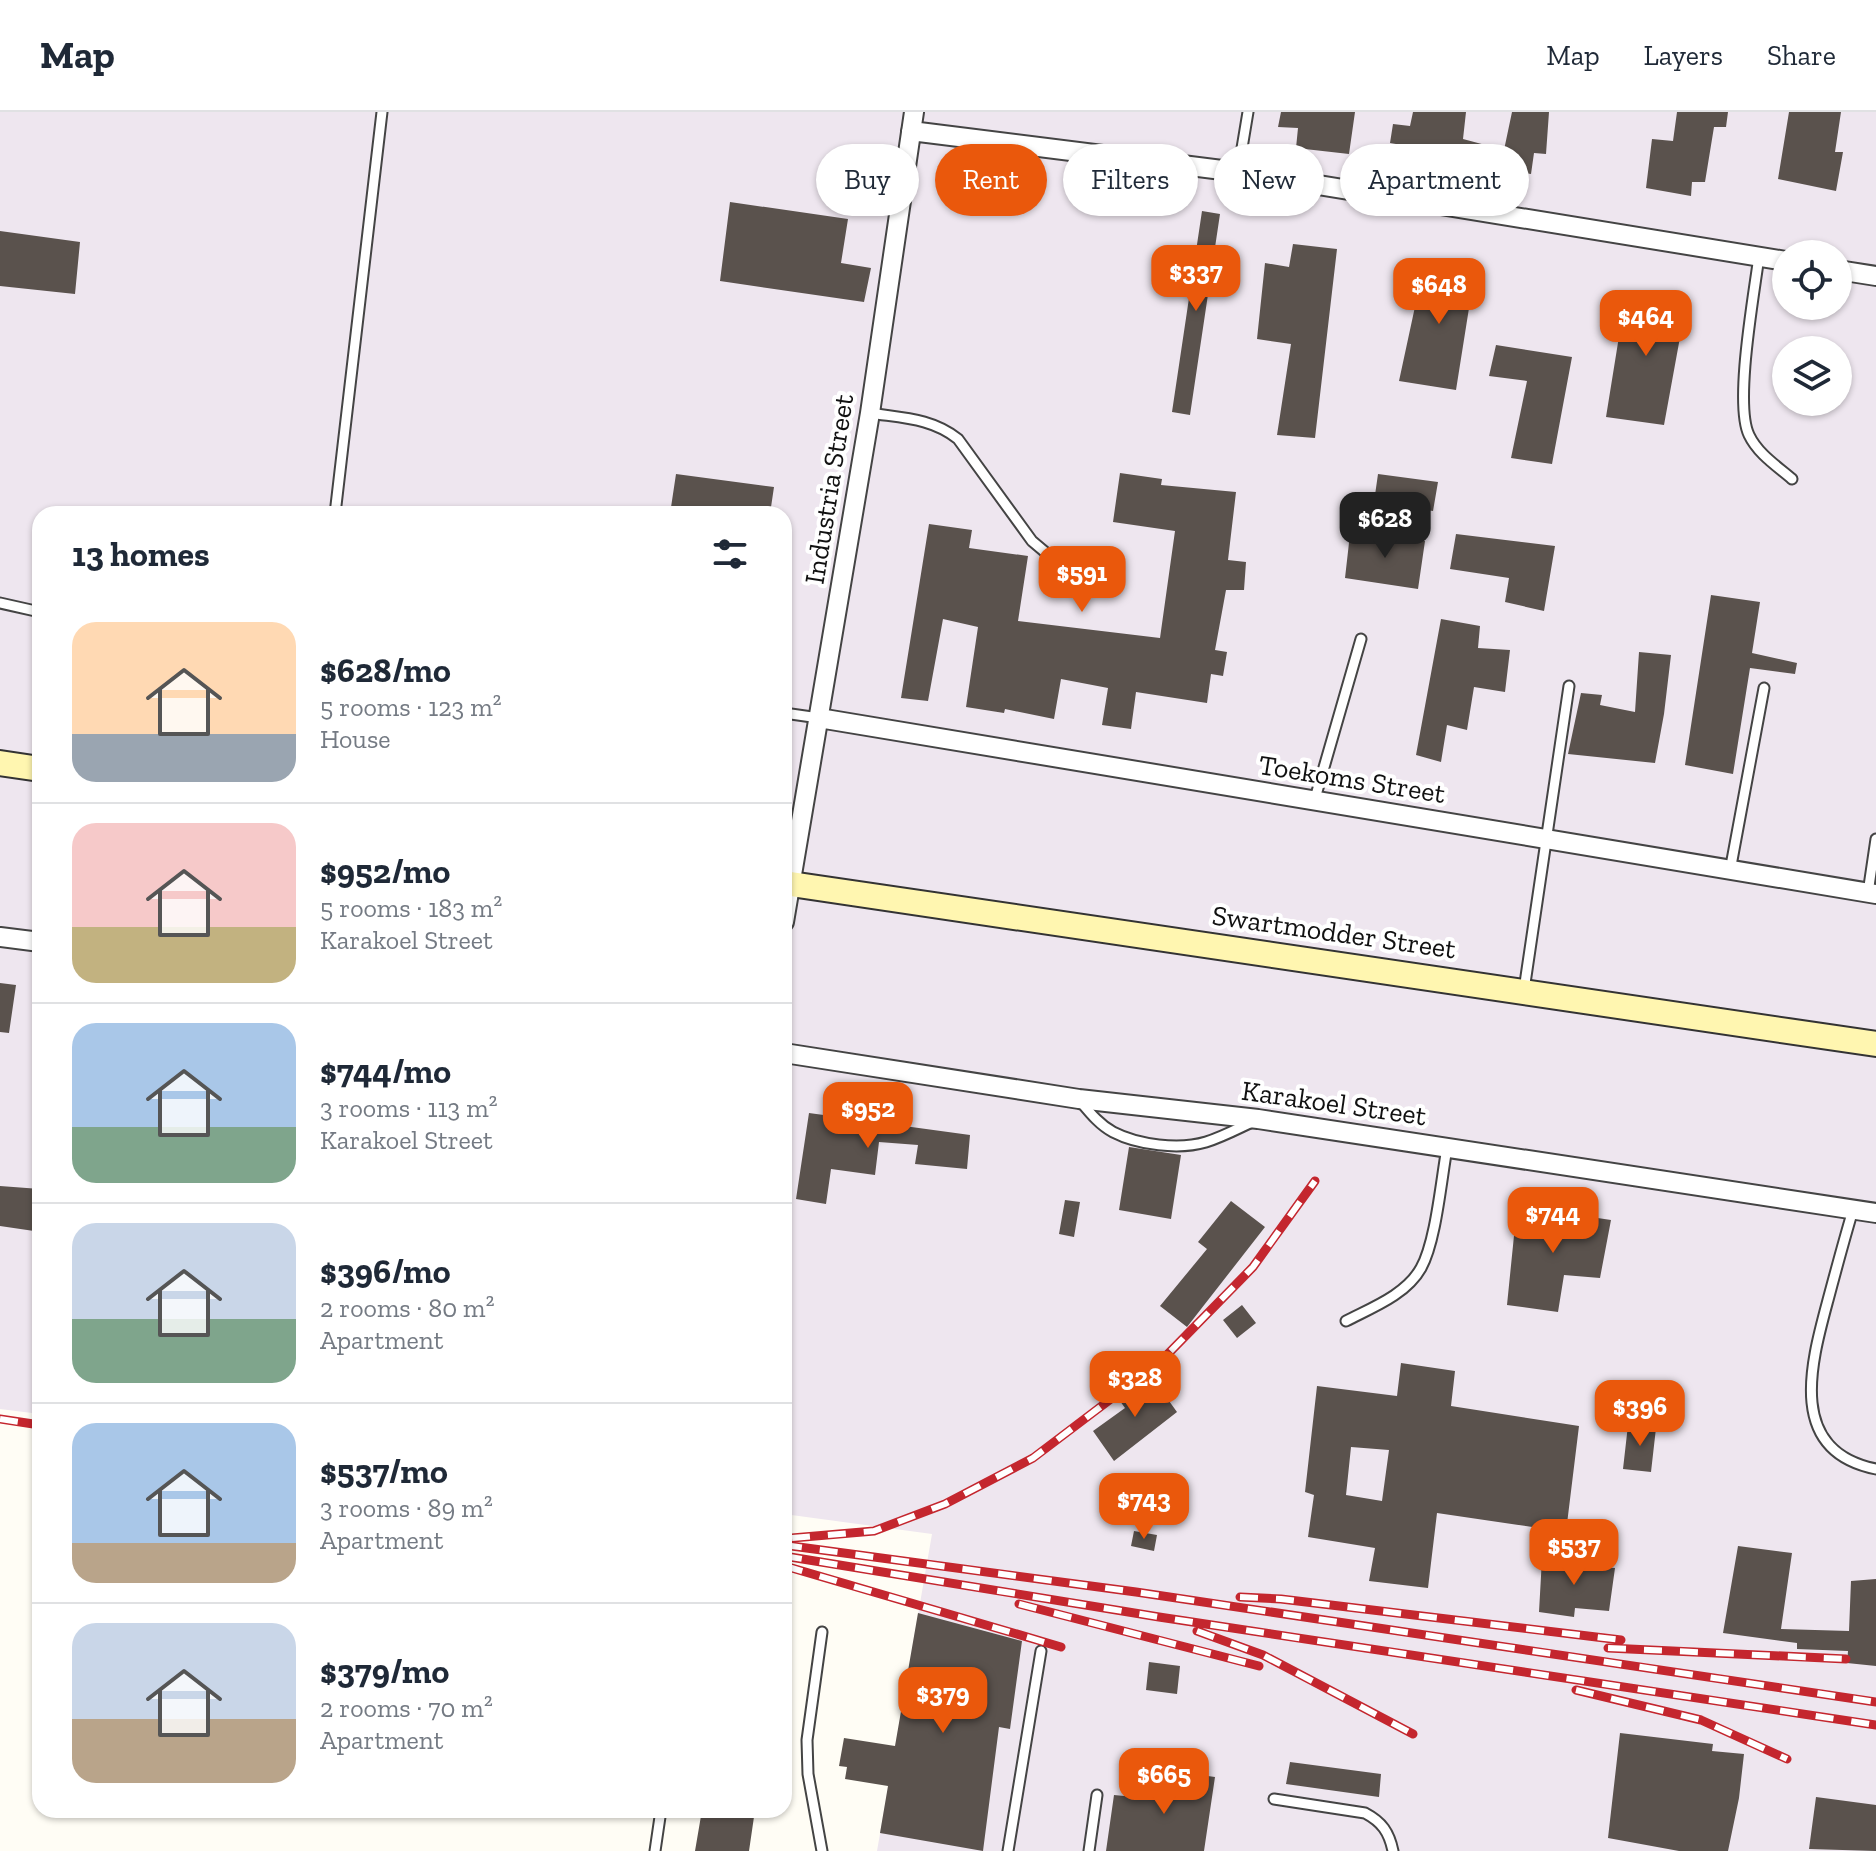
<!DOCTYPE html>
<html lang="en">
<head>
<meta charset="utf-8">
<style>
	body { margin:0; font-family:"Zilla Slab",serif; background:#f2f2f3; color:#1f2937; height:100vh; display:flex; flex-direction:column; font-size:30px; white-space:nowrap }
	* { box-sizing:border-box; margin:0 }
	p { font-size:26px; color:#747a83 }
	.icon { flex:none; width:44px; height:44px; fill:none; stroke:currentColor; stroke-width:2; stroke-linecap:round; stroke-linejoin:round }
	.map { position:relative; flex:1; overflow:hidden }
	.sheet { position:absolute; left:32px; top:394px; width:760px; height:1312px; display:flex; flex-direction:column; background:#fff; border-radius:24px; box-shadow:0 2px 6px #0004 }
	.sheet>* { flex:none }
	.banner { position:absolute; left:816px; top:32px; width:760px; height:72px; display:flex; gap:16px }
	.tools { position:absolute; left:1772px; top:128px; display:grid; gap:16px }
	.tools a { display:grid; place-items:center; width:80px; height:80px; border-radius:50%; background:#fff; box-shadow:0 2px 6px #0004; font-size:40px }
	.price { position:absolute; translate:-50% -68px; padding:0 18px; border-radius:16px; background:#ea580c; color:#fff; font-size:26px; line-height:52px; filter:drop-shadow(0 2px 4px #0008) }
	.price::after { content:''; position:absolute; left:50%; top:48px; width:24px; height:18px; margin-left:-12px; background:inherit; clip-path:polygon(0 0,100% 0,50% 100%) }
	.price.current { background:#222; color:#fff }
	ul { padding:0; list-style:none }
	li { display:flex; align-items:center; gap:24px; height:200px; padding:0 40px }
	li+li { border-top:2px solid #e0e1e3 }
	li span { display:grid; place-items:center; flex:none; width:224px; height:160px; border-radius:24px; color:#555 }
	li>.icon { margin-inline-start:auto }
	span .icon { width:96px; height:96px; fill:#fffc; stroke-width:1 }
	li b { font-size:34px }
	h2 { display:flex; justify-content:space-between; align-items:center; height:96px; padding:0 40px; font-size:34px }
	.tag { padding:0 28px; border-radius:36px; background:#fff; box-shadow:0 2px 6px #0004; font-size:28px; line-height:72px }
	.tag.current { background:#ea580c; color:#fff }
	header { display:flex; align-items:center; gap:48px; box-sizing:border-box; height:112px; padding:0 40px; background:#fff; border-bottom:2px solid #e0e1e3 }
	header strong { font-size:38px }
	nav { display:flex; gap:44px; margin-inline-start:auto; font-size:28px }
	.map>svg:first-child { display:block }
	.industrial { fill:#eee6ef; fill-rule:evenodd }
	.building { fill:#5a524d; fill-rule:evenodd }
	.lines { fill:none; stroke-linecap:round; stroke-linejoin:round }
	.service-casing { stroke:#444; stroke-width:13 }
	.minor-casing { stroke:#444; stroke-width:22 }
	.secondary-casing { stroke:#333; stroke-width:28 }
	.service { stroke:#fff; stroke-width:9 }
	.minor { stroke:#fff; stroke-width:18 }
	.secondary { stroke:#fff6b0; stroke-width:24 }
	.rail-casing { stroke:#c4262e; stroke-width:9 }
	.rail { stroke:#fff; stroke-width:6; stroke-dasharray:18; stroke-linecap:butt }
	.labels { text-anchor:middle; dominant-baseline:central; stroke-width:8; stroke-linejoin:round; paint-order:stroke }
	.street-label { font-size:28px; fill:#111; stroke:#fff }
</style>
</head>
<body>
<header>
<strong>Map</strong>
<nav><a>Map</a><a>Layers</a><a>Share</a></nav>
</header>
<div class="map">
<svg width="1876" height="1739" viewBox="0 0 1876 1739">
	<rect width="100%" height="100%" fill="#fffdf5"/>
	<path class="industrial" d="M0 0H1876V1739H877L932 1422 784 1402V402H40V1302L0 1297ZM1786 142H1838V194H1786ZM1786 238H1838V290H1786Z"/>
	<path class="building" d="M1281 0H1355L1349 42 1296 36 1298 16 1278 15Z
		M1413 0H1466L1463 27 1504 38 1512 0H1549L1546 42 1534 41 1531 62 1501 58 1502 50 1390 31 1393 12 1410 14Z
		M1677 0H1728L1726 15H1714L1705 70H1692L1691 84 1646 76 1652 27 1673 29Z
		M1789 0H1841L1835 40H1843L1836 79 1778 67Z
		M730 90 848 107 841 151 871 156 864 190 720 169Z
		M1202 99 1220 102 1190 303 1172 300Z
		M0 119 80 130 75 182 0 174Z
		M1293 132 1337 137 1315 326 1277 323 1291 232 1257 227 1265 151 1289 155Z
		M1435 147 1476 152 1456 278 1399 269 1416 190 1408 188 1415 168 1431 170Z
		M1626 181 1687 187 1664 313 1606 305Z
		M1496 233 1572 245 1552 352 1511 346 1527 269 1489 264Z
		M1120 361 1162 367 1161 373 1236 380 1228 448 1246 450 1244 478H1226L1215 538 1227 540 1223 564 1211 562 1207 591 1136 580 1131 617 1102 613 1108 576 1061 567 1054 607 1005 597 1004 601 966 595 978 515 943 507 928 589 901 586 929 412 972 418 969 436 1028 444 1018 509 1160 526 1175 419 1113 410Z
		M676 362 774 375 770 402H670Z
		M1378 362 1438 370 1433 399 1374 390Z
		M1350 422 1425 429 1418 477 1345 466Z
		M1456 422 1555 434 1544 499 1505 490 1509 466 1450 457Z
		M1711 483 1760 490 1752 541 1797 551 1795 562 1750 556 1733 662 1685 653Z
		M1441 507 1480 514 1478 536 1510 538 1505 580 1474 575 1467 618 1447 613 1441 650 1416 643Z
		M1639 540 1671 543 1664 602 1655 651 1568 642 1581 581 1602 583 1600 593 1635 600Z
		M0 871 16 873 9 921 0 920Z
		M809 1001 970 1023 967 1057 915 1052 918 1033 879 1030 875 1063 831 1057 826 1092 796 1087Z
		M1129 1035 1181 1043 1171 1107 1119 1098Z
		M0 1074 40 1077 34 1119 0 1114Z
		M1065 1088 1080 1090 1074 1125 1059 1122Z
		M1231 1089 1265 1115 1187 1215 1160 1194 1207 1137 1198 1130Z
		M1517 1094 1611 1108 1600 1166 1564 1163 1558 1200 1507 1193Z
		M1242 1193 1256 1211 1237 1226 1223 1208Z
		M1401 1251 1455 1259 1451 1294 1579 1314 1566 1420 1437 1401 1428 1476 1369 1469 1375 1436 1308 1425 1314 1383 1305 1380 1317 1274 1397 1284ZM1351 1335 1389 1338 1382 1389 1346 1383Z
		M1151 1264 1177 1300 1114 1349 1093 1319 1125 1296 1120 1289Z
		M1628 1313 1656 1316 1651 1360 1623 1357Z
		M1134 1419 1157 1423 1154 1439 1131 1434Z
		M1738 1434 1792 1441 1781 1517 1849 1519 1851 1469 1876 1467V1554L1847 1551 1848 1539 1797 1537V1531L1723 1521Z
		M1542 1446 1573 1448V1452L1615 1456 1609 1499 1575 1496 1574 1505 1539 1500Z
		M918 1501 1022 1529 1010 1617 999 1615 983 1739 880 1721 888 1674 845 1667 847 1655 839 1654 844 1626 895 1634Z
		M1149 1550 1180 1554 1177 1582 1146 1578Z
		M1620 1621 1713 1632 1712 1639 1744 1642 1739 1686 1728 1739H1679L1608 1726Z
		M1290 1650 1381 1662 1379 1685 1286 1672Z
		M1157 1657 1215 1665 1204 1739H1106L1114 1683 1155 1687Z
		M1816 1685 1876 1693V1739L1809 1737Z
		M702 1698H755L749 1739H695Z"/>
	<g class="lines">
		<defs>
			<path id="service" d="M1238 60 1248 0
				M1759 144C1754 183 1734 292 1749 323 1758 342 1777 354 1792 367
				M870 301C902 306 932 306 958 327L1032 429 1051 445 1075 459
				M335 402 382 0
				M0 491 40 500
				M784 601 819 606
				M1314 690 1361 527
				M1730 759 1764 576
				M1868 781 1876 727
				M1524 878 1569 574
				M1081 990C1091 1002 1100 1013 1113 1020 1138 1033 1179 1038 1206 1030 1222 1025 1237 1017 1252 1010
				M1853 1098C1844 1128 1836 1158 1828 1188 1811 1251 1786 1339 1876 1357
				M1346 1209C1371 1196 1406 1183 1421 1156 1436 1129 1441 1069 1447 1036
				M1274 1687 1365 1701C1382 1710 1389 1720 1393 1739
				M655 1739 661 1698
				M822 1739 808 1662 807 1628 822 1520
				M1008 1739 1041 1539
				M1089 1739 1097 1683"/>
			<path id="minor" d="M911 19 1238 60 1786 149
				M1838 158 1876 164
				M819 606 1876 782
				M784 810 870 301 914 0
				M0 825 40 830
				M784 941 1079 987 1258 1007 1876 1101"/>
			<path id="secondary" d="M0 651 40 657
				M784 771 1876 932"/>
		</defs>
		<use href="#service" class="service-casing"/>
		<use href="#minor" class="minor-casing"/>
		<use href="#secondary" class="secondary-casing"/>
		<use href="#service" class="service"/>
		<use href="#minor" class="minor"/>
		<use href="#secondary" class="secondary"/>
		<defs>
			<path id="rail" d="M0 1307 40 1313
				M792 1426 874 1419 945 1392 1033 1346 1161 1249 1253 1155 1315 1069
				M784 1433 1136 1480 1876 1590
				M784 1444 1159 1505 1876 1613
				M785 1454 1061 1535
				M1240 1485 1281 1487 1621 1528
				M1019 1492 1259 1554
				M1197 1519 1263 1543 1413 1622
				M1608 1536 1846 1547
				M1576 1578 1701 1608 1787 1647"/>
		</defs>
		<use href="#rail" class="rail-casing"/>
		<use href="#rail" class="rail"/>
	</g>
	<g class="labels">
		<g class="street-label">
			<text transform="translate(829 377) rotate(-81)">Industria Street</text>
			<text transform="translate(1352 667) rotate(9)">Toekoms Street</text>
			<text transform="translate(1334 820) rotate(8)">Swartmodder Street</text>
			<text transform="translate(1334 991) rotate(8)">Karakoel Street</text>
		</g>
	</g>
</svg>
<div class="tools">
<a><svg class="icon" aria-label="locate" viewBox="0 0 24 24"><circle cx="12" cy="12" r="6"/><path d="M12 2v4M12 18v4M2 12h4M18 12h4"/></svg></a>
<a><svg class="icon" aria-label="layers" viewBox="0 0 24 24"><path d="M12 4l9 5-9 5-9-5zM3 14l9 5 9-5"/></svg></a>
</div>
<b class="price" style="left:1196px;top:201px">$337</b>
<b class="price" style="left:1439px;top:214px">$648</b>
<b class="price" style="left:1646px;top:246px">$464</b>
<b class="price current" style="left:1385px;top:448px">$628</b>
<b class="price" style="left:1082px;top:502px">$591</b>
<b class="price" style="left:868px;top:1038px">$952</b>
<b class="price" style="left:1553px;top:1143px">$744</b>
<b class="price" style="left:1135px;top:1307px">$328</b>
<b class="price" style="left:1640px;top:1336px">$396</b>
<b class="price" style="left:1144px;top:1429px">$743</b>
<b class="price" style="left:1574px;top:1475px">$537</b>
<b class="price" style="left:943px;top:1623px">$379</b>
<b class="price" style="left:1164px;top:1704px">$665</b>
<div class="banner">
<a class="tag">Buy</a>
<a class="tag current">Rent</a>
<a class="tag">Filters</a>
<a class="tag">New</a>
<a class="tag">Apartment</a>
</div>
<section class="sheet">
<h2>13 homes<svg class="icon" aria-label="filters" viewBox="0 0 24 24"><path d="M4 7h16M4 17h16"/><circle cx="9" cy="7" r="2"/><circle cx="15" cy="17" r="2"/></svg></h2>
<ul>
<li><span style="background:linear-gradient(#ffd9b3 70%,#9aa5b1 0)"><svg class="icon" aria-label="home" viewBox="0 0 24 24"><path d="M3 11l9-7 9 7M6 9v11h12V9"/></svg></span><div><b>$628/mo</b><p>5 rooms · 123 m²</p><p>House</p></div></li>
<li><span style="background:linear-gradient(#f6c9c9 65%,#c2b280 0)"><svg class="icon" aria-label="home" viewBox="0 0 24 24"><path d="M3 11l9-7 9 7M6 9v11h12V9"/></svg></span><div><b>$952/mo</b><p>5 rooms · 183 m²</p><p>Karakoel Street</p></div></li>
<li><span style="background:linear-gradient(#a9c7e8 65%,#7fa58c 0)"><svg class="icon" aria-label="home" viewBox="0 0 24 24"><path d="M3 11l9-7 9 7M6 9v11h12V9"/></svg></span><div><b>$744/mo</b><p>3 rooms · 113 m²</p><p>Karakoel Street</p></div></li>
<li><span style="background:linear-gradient(#c9d6e8 60%,#7fa58c 0)"><svg class="icon" aria-label="home" viewBox="0 0 24 24"><path d="M3 11l9-7 9 7M6 9v11h12V9"/></svg></span><div><b>$396/mo</b><p>2 rooms · 80 m²</p><p>Apartment</p></div></li>
<li><span style="background:linear-gradient(#a9c7e8 75%,#b9a48a 0)"><svg class="icon" aria-label="home" viewBox="0 0 24 24"><path d="M3 11l9-7 9 7M6 9v11h12V9"/></svg></span><div><b>$537/mo</b><p>3 rooms · 89 m²</p><p>Apartment</p></div></li>
<li><span style="background:linear-gradient(#c9d6e8 60%,#b9a48a 0)"><svg class="icon" aria-label="home" viewBox="0 0 24 24"><path d="M3 11l9-7 9 7M6 9v11h12V9"/></svg></span><div><b>$379/mo</b><p>2 rooms · 70 m²</p><p>Apartment</p></div></li>
</ul>
</section>
</div>
</body>
</html>
